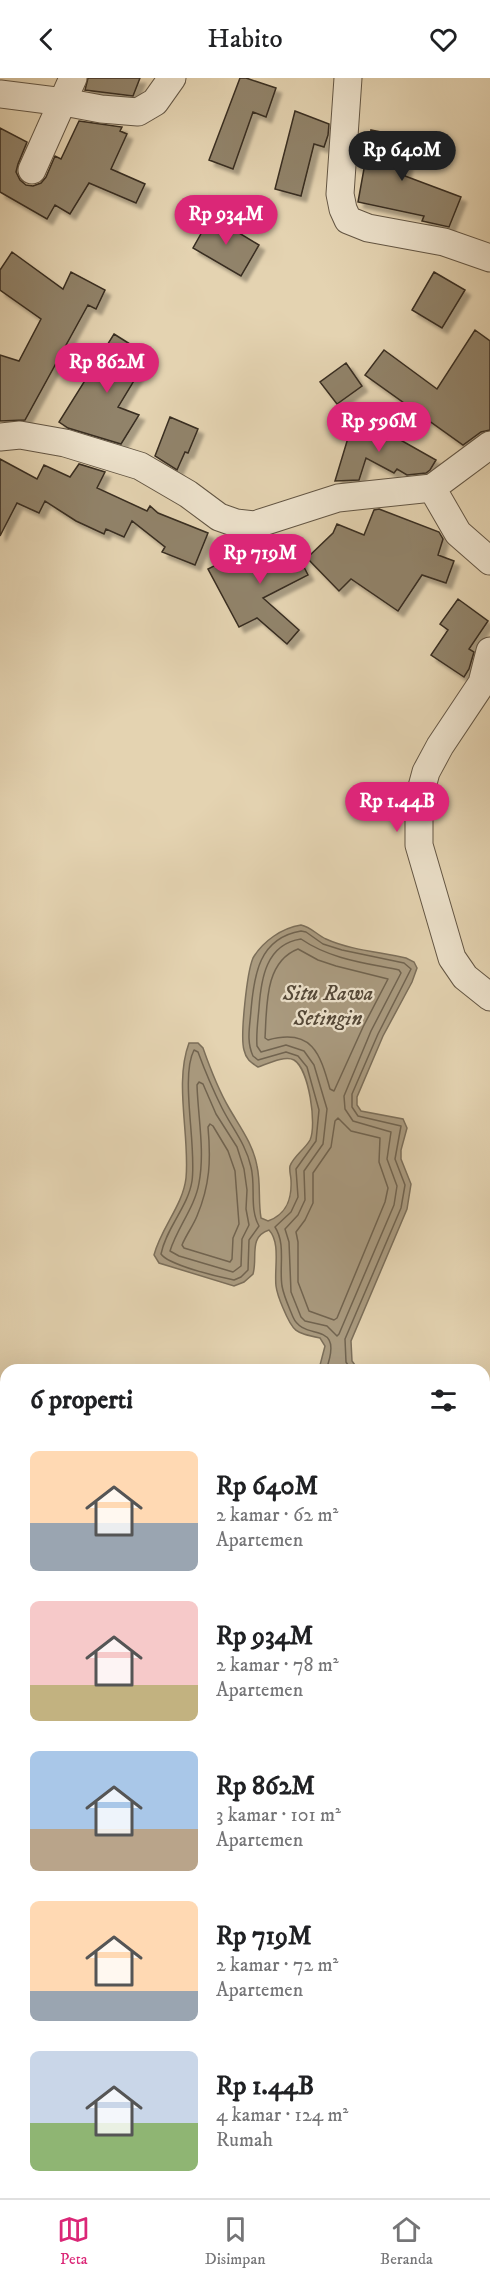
<!DOCTYPE html>
<html lang="id">
<head>
<meta charset="utf-8">
<style>
	body { margin:0; font-family:"IM FELL DW Pica",serif; background:#f2f2f2; color:#202124; height:100vh; display:flex; flex-direction:column; font-size:22px; white-space:nowrap }
	* { box-sizing:border-box; margin:0 }
	p { font-size:20px; color:#757577 }
	.icon { flex:none; width:33px; height:33px; fill:none; stroke:currentColor; stroke-width:2; stroke-linecap:round; stroke-linejoin:round }
	.map { position:relative; flex:1; overflow:hidden }
	.sheet { position:absolute; left:0px; top:1286px; width:490px; height:836px; display:flex; flex-direction:column; background:#fff; border-radius:18px 18px 0 0; box-shadow:0 6px 24px #0002 }
	.sheet>* { flex:none }
	.price { position:absolute; translate:-50% -51px; padding:0 14px; border-radius:21px; background:#db2777; color:#fff; font-size:20px; line-height:39px; filter:drop-shadow(0 2px 3px #0008) }
	.price::after { content:''; position:absolute; left:50%; top:36px; width:18px; height:14px; margin-left:-9px; background:inherit; clip-path:polygon(0 0,100% 0,50% 100%) }
	.price.selected { background:#222; color:#fff }
	ul { padding:0; list-style:none }
	li { display:flex; align-items:center; gap:18px; height:150px; padding:0 30px }
	li span { display:grid; place-items:center; flex:none; width:168px; height:120px; border-radius:9px; color:#555 }
	li>.icon { margin-inline-start:auto }
	span .icon { width:72px; height:72px; fill:#fffc; stroke-width:1 }
	li b { font-size:26px }
	h2 { display:flex; justify-content:space-between; align-items:center; height:72px; padding:0 30px; font-size:26px }
	header { display:flex; justify-content:space-between; align-items:center; height:78px; padding:0 30px; background:#fff; font-size:27px; font-weight:600 }
	.dock { display:flex; justify-content:space-around; align-items:center; height:84px; border-top:2px solid #e0e0e0; background:#fff; font-size:16px; color:#757577 }
	.dock a { display:grid; justify-items:center; gap:3px }
	.dock .selected { color:#db2777 }
	.map>svg:first-child { display:block }
	.water { fill:#aa9b80; stroke:#7c6f5a; stroke-width:1.5 }
	.lines { fill:none; stroke-linecap:round; stroke-linejoin:round }
	.shore { stroke:#716450; stroke-width:1.5 }
	.building { fill:#91836b; stroke:#382d20; stroke-width:1.5; filter:url(#shadow) }
	.street-casing { stroke:#635644; stroke-width:29 }
	.street { stroke:#ede2cc; stroke-width:27 }
	.labels { text-anchor:middle; dominant-baseline:central; stroke-width:4.5; stroke-linejoin:round; paint-order:stroke }
	.water-label { font-size:22px; font-style:italic; fill:#544838; stroke:#ede2cc }
</style>
</head>
<body>
<header><svg class="icon" aria-label="back" viewBox="0 0 24 24"><path d="M15 5l-7 7 7 7"/></svg>Habito<svg class="icon" aria-label="heart" viewBox="0 0 24 24"><path d="M12 20l-8-8c-3-5 5-10 8-4 3-6 11-1 8 4z"/></svg></header>
<div class="map">
<svg width="490" height="2120" viewBox="0 0 490 2120">
	<defs>
		<filter id="shadow"><feDropShadow dx="5.5" dy="5.5" stdDeviation="1.5" flood-color="#0004"/></filter>
	</defs>
	<rect width="100%" height="100%" fill="#e4d3b1"/>
	<filter id="stains"><feTurbulence type="fractalNoise" baseFrequency=".00333" numOctaves="4"/><feColorMatrix values="0 0 0 0 .2 0 0 0 0 .09 0 0 0 0 .02 0 0 0 .5 -.17"/></filter>
	<radialGradient id="worn" r=".72"><stop offset=".6" stop-color="#630" stop-opacity="0"/><stop offset="1" stop-color="#630" stop-opacity=".3"/></radialGradient>
	<path class="water" d="M301 847C311 849 317 857 326 861 350 872 380 874 406 880L414 884 417 890 412 904 383 958 357 1019V1027L361 1033 403 1041 407 1050 401 1072V1081L411 1106 407 1131 351 1263 352 1283 358 1291H319L325 1268 320 1260C295 1255 293 1254 283 1230 280 1223 277 1216 276 1208 274 1191 281 1165 269 1152 248 1159 258 1179 253 1196L244 1204 234 1208 159 1185 154 1177C161 1150 183 1127 186 1100 190 1058 174 1005 189 965H198L203 970C210 990 218 1011 229 1030 240 1049 253 1066 257 1088 261 1106 258 1123 261 1140L268 1143C287 1136 292 1121 291 1102 291 1099 289 1092 290 1088 293 1079 305 1071 310 1062 317 1047 309 991 294 982 285 977 267 986 258 989 250 984 246 981 244 972 240 958 247 894 253 880 263 863 282 850 301 847Z"/>
	<g class="lines">
		<path class="shore" d="M301 861C330 881 365 885 399 892L401 895 371 953 344 1018 345 1031 353 1043 391 1054 387 1081 397 1108 394 1127 339 1256 337 1258 327 1248 305 1243 301 1239 291 1214 289 1164 285 1151 298 1137 305 1122 304 1093 323 1066 327 1031 314 987 304 973 286 967 261 974 257 968C256 955 258 942 259 930 261 901 266 866 301 861Z
			M298 871 318 882 336 888 388 901 363 949 334 1013 330 1011C320 975 312 950 268 962L265 960C267 929 264 884 298 871Z
			M194 972 198 974C205 993 213 1012 222 1030 232 1050 246 1066 251 1089 256 1109 249 1130 259 1148L249 1162 248 1192 241 1199 234 1202C219 1199 168 1187 161 1176 166 1150 188 1129 192 1103 197 1069 180 999 194 972Z
			M199 1004 203 1006 216 1036 237 1069 244 1091 247 1112 246 1131 249 1147 242 1161 241 1188 233 1194 179 1178 170 1173C177 1150 195 1129 199 1105 205 1073 198 1039 197 1007Z
			M338 1040 351 1053 380 1060 379 1084 388 1110 385 1124 337 1240 334 1242 309 1233 298 1204V1164L296 1154 305 1142 313 1125V1095L331 1069 335 1043Z
			M210 1046 213 1048 228 1073 235 1093 239 1146 233 1160 232 1181 230 1184 184 1170 182 1167C186 1157 193 1148 197 1138 210 1107 211 1082 208 1049Z
			M326 1292C345 1240 304 1265 293 1239 289 1229 284 1219 282 1208 279 1189 286 1166 275 1149L291 1134 298 1119 296 1091 316 1063 319 1032 307 989 298 978 286 974 258 982 253 978C246 963 250 948 251 932 254 897 259 860 301 853L306 854 323 866 342 872 404 885 411 891 378 956 352 1016V1029L358 1038 401 1048 395 1081 405 1107 401 1130 345 1261 346 1284 351 1292"/>
	</g>
	<path class="building" d="M88 0H140L133 18 85 12Z
		M240 0H246L276 10 266 39 253 34 233 91 209 82Z
		M295 33 329 46 328 57 324 69 314 66 301 118 275 111Z
		M79 43 122 49 120 53 127 56 111 91 145 106 136 125 89 105 70 136 55 127 47 141 0 114V50L27 64 18 86 16 94 20 102 26 107 33 108 41 105 46 99 55 78 61 81Z
		M371 52 412 60 405 98 461 119 449 149 422 143 424 138 358 124Z
		M211 138 259 167 241 198 193 170Z
		M12 174 63 211 71 194 105 212 96 231 88 227 25 342 0 343V277L19 283 41 241 0 212V192Z
		M434 194 465 212 442 250 412 232Z
		M475 252 490 263V352L481 354 463 367 365 297 384 272 437 311Z
		M114 256 149 278 118 329 139 337 121 366 68 350 59 344Z
		M346 285 362 308 337 326 320 304Z
		M358 338 436 382 430 392 426 395 407 397 397 391 394 395 366 380 359 402 335 403 351 350Z
		M170 339 198 351 188 375 185 374 177 392 155 378Z
		M0 381 37 401 44 387 70 399 79 386 105 394 97 410 147 433 150 428 158 435 208 455 195 487 162 474 165 469 132 443 124 459 106 451 104 456 76 443 45 423 39 435 17 425 0 458Z
		M379 431 439 454 443 461 438 477 454 483 446 505 422 497 398 533 351 501 339 513 307 480 333 455 337 446 364 457 374 432Z
		M289 460 308 497 263 520 299 552 287 566 257 540 239 549 208 491 237 476 239 481 266 465 269 470Z
		M458 521 488 543 469 571 474 574 469 591 464 599 431 577 448 552 440 546Z"/>
	<g class="lines">
		<defs>
			<path id="street" d="M348 0 340 116 343 131 348 142 368 150 444 164 490 180
				M0 16 64 24 101 31 138 34 155 24 172 0
				M32 92 73 0
				M0 359 20 357 65 365 140 388 188 416 219 439 236 445 254 447 338 420 432 410 490 367
				M432 410 458 455 490 483
				M490 573 482 605 440 668 426 694 419 720V767L452 880 465 899 490 919"/>
		</defs>
		<use href="#street" class="street-casing"/>
		<use href="#street" class="street"/>
	</g>
	<g class="labels">
		<g class="water-label">
			<text x="328" y="915">Situ Rawa<tspan x="328" dy="25">Setingin</tspan></text>
		</g>
	</g>
	<rect width="100%" height="100%" filter="url(#stains)"/>
	<rect width="100%" height="100%" fill="url(#worn)"/>
</svg>
<b class="price selected" style="left:402px;top:104px">Rp 640M</b>
<b class="price" style="left:226px;top:168px">Rp 934M</b>
<b class="price" style="left:107px;top:316px">Rp 862M</b>
<b class="price" style="left:379px;top:375px">Rp 596M</b>
<b class="price" style="left:260px;top:507px">Rp 719M</b>
<b class="price" style="left:397px;top:755px">Rp 1.44B</b>
<section class="sheet">
<h2>6 properti<svg class="icon" aria-label="filters" viewBox="0 0 24 24"><path d="M4 7h16M4 17h16"/><circle cx="9" cy="7" r="2"/><circle cx="15" cy="17" r="2"/></svg></h2>
<ul>
<li><span style="background:linear-gradient(#ffd9b3 60%,#9aa5b1 0)"><svg class="icon" aria-label="home" viewBox="0 0 24 24"><path d="M3 11l9-7 9 7M6 9v11h12V9"/></svg></span><div><b>Rp 640M</b><p>2 kamar · 62 m²</p><p>Apartemen</p></div></li>
<li><span style="background:linear-gradient(#f6c9c9 70%,#c2b280 0)"><svg class="icon" aria-label="home" viewBox="0 0 24 24"><path d="M3 11l9-7 9 7M6 9v11h12V9"/></svg></span><div><b>Rp 934M</b><p>2 kamar · 78 m²</p><p>Apartemen</p></div></li>
<li><span style="background:linear-gradient(#a9c7e8 65%,#b9a48a 0)"><svg class="icon" aria-label="home" viewBox="0 0 24 24"><path d="M3 11l9-7 9 7M6 9v11h12V9"/></svg></span><div><b>Rp 862M</b><p>3 kamar · 101 m²</p><p>Apartemen</p></div></li>
<li><span style="background:linear-gradient(#ffd9b3 75%,#9aa5b1 0)"><svg class="icon" aria-label="home" viewBox="0 0 24 24"><path d="M3 11l9-7 9 7M6 9v11h12V9"/></svg></span><div><b>Rp 719M</b><p>2 kamar · 72 m²</p><p>Apartemen</p></div></li>
<li><span style="background:linear-gradient(#c9d6e8 60%,#8fb573 0)"><svg class="icon" aria-label="home" viewBox="0 0 24 24"><path d="M3 11l9-7 9 7M6 9v11h12V9"/></svg></span><div><b>Rp 1.44B</b><p>4 kamar · 124 m²</p><p>Rumah</p></div></li>
</ul>
</section>
</div>
<nav class="dock">
<a class="selected"><svg class="icon" aria-label="map" viewBox="0 0 24 24"><path d="M3 6l6-2 6 2 6-2v14l-6 2-6-2-6 2zM9 4v14M15 6v14"/></svg>Peta</a>
<a><svg class="icon" aria-label="saved" viewBox="0 0 24 24"><path d="M7 4h10v16l-5-4-5 4z"/></svg>Disimpan</a>
<a><svg class="icon" aria-label="home" viewBox="0 0 24 24"><path d="M3 11l9-7 9 7M6 9v11h12V9"/></svg>Beranda</a>
</nav>
</body>
</html>
